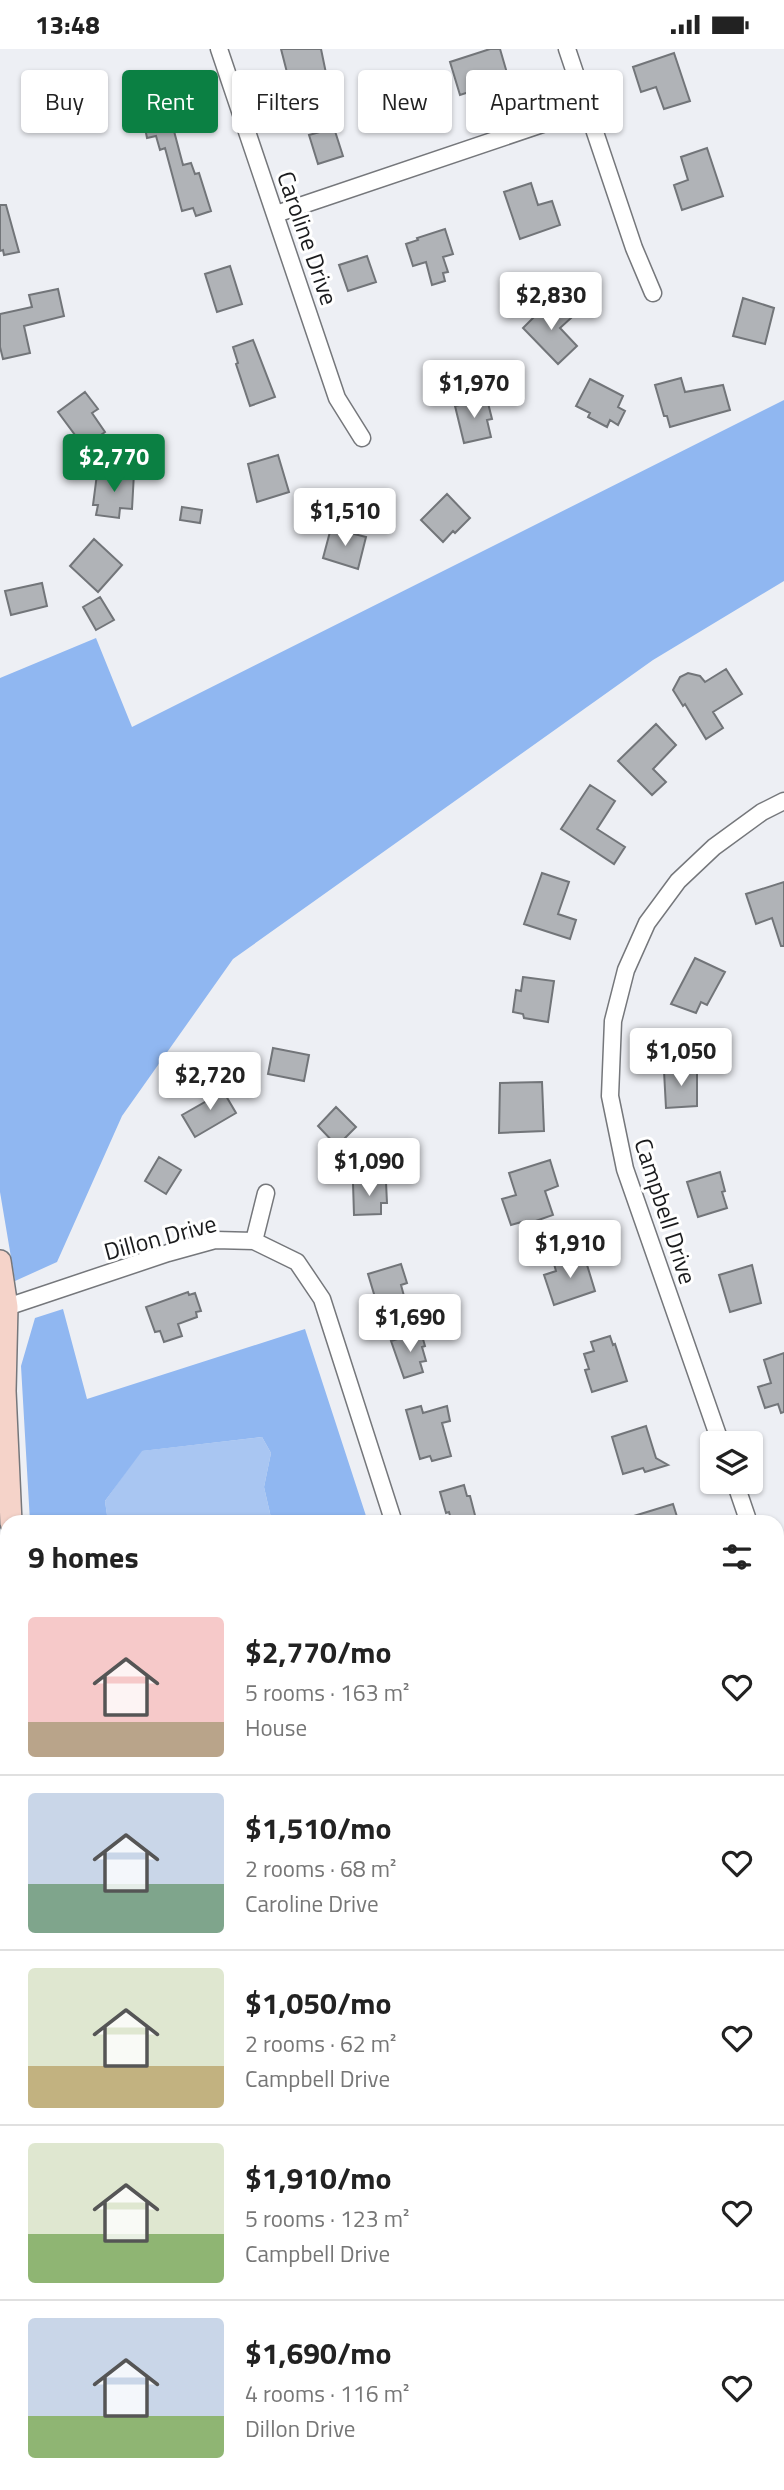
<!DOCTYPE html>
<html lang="en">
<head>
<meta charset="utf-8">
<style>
	body { margin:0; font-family:"Titillium Web",sans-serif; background:#f2f2f2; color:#222; height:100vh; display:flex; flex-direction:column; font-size:26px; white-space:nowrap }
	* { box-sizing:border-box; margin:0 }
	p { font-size:23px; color:#767676 }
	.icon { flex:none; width:38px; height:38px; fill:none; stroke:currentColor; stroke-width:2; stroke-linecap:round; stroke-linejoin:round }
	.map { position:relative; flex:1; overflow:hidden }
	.sheet { position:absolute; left:0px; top:1466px; width:784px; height:975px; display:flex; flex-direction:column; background:#fff; border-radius:21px 21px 0 0; box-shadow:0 2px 5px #0004 }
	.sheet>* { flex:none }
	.hud { position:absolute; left:21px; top:21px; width:742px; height:63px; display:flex; gap:14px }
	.controls { position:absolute; left:700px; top:1382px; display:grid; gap:14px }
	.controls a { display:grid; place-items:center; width:63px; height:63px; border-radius:7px; background:#fff; box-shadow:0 2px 5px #0004; font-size:35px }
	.price { position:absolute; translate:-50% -60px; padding:0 16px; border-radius:7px; background:#fff; color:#222; font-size:23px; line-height:46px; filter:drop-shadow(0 2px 4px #0008) }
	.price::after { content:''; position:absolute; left:50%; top:42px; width:21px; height:16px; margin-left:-10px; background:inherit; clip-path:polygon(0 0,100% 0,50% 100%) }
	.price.selected { background:#0b8043; color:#fff }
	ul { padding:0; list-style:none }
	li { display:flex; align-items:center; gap:21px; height:175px; padding:0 28px }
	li+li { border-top:2px solid #e0e0e0 }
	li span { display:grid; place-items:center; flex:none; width:196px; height:140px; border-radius:7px; color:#555 }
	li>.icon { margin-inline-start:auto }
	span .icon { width:84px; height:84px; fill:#fffc; stroke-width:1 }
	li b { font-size:30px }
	h2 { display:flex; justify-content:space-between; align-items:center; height:84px; padding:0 28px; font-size:30px }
	.pill { padding:0 24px; border-radius:7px; background:#fff; box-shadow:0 2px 5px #0004; font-size:24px; line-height:63px }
	.pill.selected { background:#0b8043; color:#fff }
	.status { display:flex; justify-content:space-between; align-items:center; height:49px; padding:0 35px; background:#fff; direction:ltr }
	.status svg { height:19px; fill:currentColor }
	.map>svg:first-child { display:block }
	.green { fill:#a9c6f2 }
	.forest { fill:#90b7f1 }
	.building { fill:#b0b3b7; stroke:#727579; stroke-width:2 }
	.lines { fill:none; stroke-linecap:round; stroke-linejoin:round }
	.minor-casing { stroke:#75777b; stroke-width:19 }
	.secondary-casing { stroke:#75777b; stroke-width:24 }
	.motorway-casing { stroke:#9a4f3a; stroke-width:32 }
	.minor { stroke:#fff; stroke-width:16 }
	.secondary { stroke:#f5d3c9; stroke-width:21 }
	.motorway { stroke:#df6b4a; stroke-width:28 }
	.labels { text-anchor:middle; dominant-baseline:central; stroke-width:6; stroke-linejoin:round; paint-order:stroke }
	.street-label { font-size:24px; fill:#1a1b1d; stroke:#fff }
</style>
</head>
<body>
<div class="status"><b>13:48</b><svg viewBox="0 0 49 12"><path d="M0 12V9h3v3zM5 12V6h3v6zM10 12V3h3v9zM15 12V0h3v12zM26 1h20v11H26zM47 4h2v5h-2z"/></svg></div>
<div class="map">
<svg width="784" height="2441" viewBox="0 0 784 2441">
	<rect width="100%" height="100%" fill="#edeff4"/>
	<path class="green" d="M262 1388 271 1404 264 1438 272 1473H108L105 1452 141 1402Z
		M0 1578 7 1654V1756L0 1734Z
		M0 2166 7 2188V2406L0 2383Z"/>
	<path class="forest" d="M784 351V532L653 611 233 910 122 1067 57 1213 15 1232 0 1143V629L96 589 132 678Z
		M63 1260 87 1350 305 1280 368 1473H272L264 1438 271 1404 262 1388 142 1402 105 1452 108 1473H30L21 1317 35 1269Z
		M0 2217 7 2239V2379L0 2356Z
		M24 2434H70L72 2441H26Z
		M707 2434H760L768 2441H709Z"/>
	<path class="building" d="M281 0H321L327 29 291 39Z
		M490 0H500L507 24 493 28 501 52 475 61 469 43 460 46 450 13Z
		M674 4 690 52 664 60 656 38 641 43 633 18Z
		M165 34 175 59 180 81 174 82 183 116 191 114 195 125 199 124 211 162 196 167 193 159 182 162 165 99 160 101 156 87 147 89 144 74 150 72 142 40Z
		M334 79 343 107 318 115 309 86Z
		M707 99 723 147 682 161 674 136 688 131 681 108Z
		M531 134 538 156 552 152 560 176 520 190 504 143Z
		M0 156H6L19 203 4 206 3 201 0 202Z
		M445 180 453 205 443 208 448 223 443 224 445 232 432 236 426 213 413 217 406 195 418 191 417 189Z
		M367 207 376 233 348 242 339 216Z
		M230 217 242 255 217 263 205 225Z
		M58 240 64 267 24 277 30 304 3 310 0 298V265L32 258 29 246Z
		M743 249 774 259 765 295 733 287Z
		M552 250 571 269 560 279 577 297 558 315 523 279Z
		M253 291 275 348 250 357 236 315 238 314 233 298Z
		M681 329 685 343 723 336 730 361 670 378 667 367H664L655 336Z
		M590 330 623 347 618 358 625 362 618 376 610 371 607 378 588 368 590 364 576 357Z
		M85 343 98 360 92 364 105 383 84 398 58 363Z
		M487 350 492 370 487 371 491 388 464 394 455 357Z
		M278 406 289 443 257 453 248 415Z
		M121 422 134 424 132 460 120 459 119 469 96 466 98 456H93L97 425 120 428Z
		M447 445 470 469 455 484 453 482 443 493 421 471Z
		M182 458 202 461 200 474 180 471Z
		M331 479 366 488 358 520 323 509Z
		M94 490 122 516 98 543 70 517Z
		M42 534 47 557 11 566 5 542Z
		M100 548 114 571 96 581 83 558Z
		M726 620 742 645 713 663 723 679 706 690 685 655 683 657 673 641 680 628 688 624 700 627 705 633Z
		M656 675 676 696 653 720 666 733 652 746 618 712Z
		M590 736 615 752 597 780 625 798 614 815 561 780Z
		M542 824 569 833 558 865 576 871 570 890 524 875Z
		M784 833V897H781L772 869 756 875 746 845Z
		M695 909 725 923 707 956 701 953 696 964 671 955Z
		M523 928 554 932 548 973 524 969 523 965 513 963 516 941 521 942Z
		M273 999 309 1006 304 1032 268 1025Z
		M697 1019V1057L666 1059 664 1022Z
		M542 1033 544 1082 499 1084 500 1034Z
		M219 1035 236 1064 195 1088 182 1066 210 1050 206 1042Z
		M336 1058 356 1078 337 1097 318 1077Z
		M159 1108 181 1121 166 1145 145 1132Z
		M550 1111 558 1137 545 1142 553 1166 527 1175 525 1172 511 1176 502 1150 516 1146 509 1124Z
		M720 1123 725 1142 722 1143 727 1159 698 1168 687 1133Z
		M386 1133 387 1154H381V1165L354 1166 353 1134Z
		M584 1206 595 1242 554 1256 544 1226 556 1222 554 1215Z
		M401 1215 407 1234 401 1236 404 1247 377 1255 368 1225Z
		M752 1216 761 1254 730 1263 719 1226Z
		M188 1243 189 1246 195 1244 201 1262 196 1263 197 1268 178 1275 182 1287 164 1293 160 1282 155 1283 146 1258Z
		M421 1283 425 1297 422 1298 426 1312 420 1313 423 1323 404 1329 391 1292Z
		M610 1287 613 1296 615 1295 627 1332 592 1343 585 1321 589 1320 584 1305 594 1302 591 1293Z
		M784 1304V1363L781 1364 778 1355 765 1359 758 1338 771 1334 764 1311Z
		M421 1357 423 1364 447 1357 450 1372 442 1374 451 1407 432 1412 430 1407 420 1410 406 1361Z
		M646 1377 656 1409 668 1416 645 1423 643 1419 623 1425 612 1388Z
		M464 1436 467 1447H470L477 1474H452L449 1463 446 1464 440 1443Z
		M673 1455 679 1474H625L624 1470Z"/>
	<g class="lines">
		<defs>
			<path id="minor" d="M219 0 337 349 362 389
				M567 0 634 199 653 244
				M276 165 587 60
				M254 1192 266 1144
				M7 1258 168 1204 215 1191 254 1192 297 1213 322 1250 394 1474
				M721 1395 625 1120 610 1047 613 972 626 921 647 874 678 832 714 798 762 763 784 752
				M735 1433 749 1474
				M777 1553 784 1573
				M777 1930 784 1928
				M777 2270 784 2273
				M504 2434 506 2441"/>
			<path id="secondary" d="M0 1212 7 1258 5 1342 11 1474
				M0 2416 8 2441
				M253 2434 255 2441"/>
			<path id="motorway" d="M0 1833 7 1854
				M0 2089 7 2110
				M112 2434 114 2441
				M193 2434 195 2441"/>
		</defs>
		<use href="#minor" class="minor-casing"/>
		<use href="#secondary" class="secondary-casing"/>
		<use href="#motorway" class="motorway-casing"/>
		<use href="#minor" class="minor"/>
		<use href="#secondary" class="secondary"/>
		<use href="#motorway" class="motorway"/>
	</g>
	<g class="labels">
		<g class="street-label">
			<text transform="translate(308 189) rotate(71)">Caroline Drive</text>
			<text transform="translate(666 1162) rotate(72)">Campbell Drive</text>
			<text transform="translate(160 1188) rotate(-15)">Dillon Drive</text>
		</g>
	</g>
</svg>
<div class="controls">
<a><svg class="icon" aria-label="layers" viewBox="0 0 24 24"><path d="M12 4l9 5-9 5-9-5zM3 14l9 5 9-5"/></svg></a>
</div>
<b class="price" style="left:551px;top:283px">$2,830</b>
<b class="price" style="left:474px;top:371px">$1,970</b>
<b class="price selected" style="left:114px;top:445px">$2,770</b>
<b class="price" style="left:345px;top:499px">$1,510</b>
<b class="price" style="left:681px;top:1039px">$1,050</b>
<b class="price" style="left:210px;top:1063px">$2,720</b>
<b class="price" style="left:369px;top:1149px">$1,090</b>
<b class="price" style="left:570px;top:1231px">$1,910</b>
<b class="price" style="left:410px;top:1305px">$1,690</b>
<div class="hud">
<a class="pill">Buy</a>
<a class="pill selected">Rent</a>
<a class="pill">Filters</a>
<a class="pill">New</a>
<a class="pill">Apartment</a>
</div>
<section class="sheet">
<h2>9 homes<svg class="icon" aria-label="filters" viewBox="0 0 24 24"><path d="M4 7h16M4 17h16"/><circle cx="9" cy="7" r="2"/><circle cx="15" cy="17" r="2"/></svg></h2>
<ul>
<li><span style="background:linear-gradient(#f6c9c9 75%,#b9a48a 0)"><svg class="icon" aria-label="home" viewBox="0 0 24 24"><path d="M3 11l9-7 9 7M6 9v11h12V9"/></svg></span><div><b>$2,770/mo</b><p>5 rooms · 163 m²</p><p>House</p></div><svg class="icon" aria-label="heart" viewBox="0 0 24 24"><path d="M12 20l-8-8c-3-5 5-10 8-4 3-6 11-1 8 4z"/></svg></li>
<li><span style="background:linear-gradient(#c9d6e8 65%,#7fa58c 0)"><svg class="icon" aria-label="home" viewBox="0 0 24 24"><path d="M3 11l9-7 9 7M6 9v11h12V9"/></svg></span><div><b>$1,510/mo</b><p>2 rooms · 68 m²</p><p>Caroline Drive</p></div><svg class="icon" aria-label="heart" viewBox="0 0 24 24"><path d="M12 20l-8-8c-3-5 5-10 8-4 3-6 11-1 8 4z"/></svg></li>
<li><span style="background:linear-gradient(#dfe7d0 70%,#c2b280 0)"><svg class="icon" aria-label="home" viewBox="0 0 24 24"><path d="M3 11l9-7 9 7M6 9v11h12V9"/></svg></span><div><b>$1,050/mo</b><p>2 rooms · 62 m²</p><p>Campbell Drive</p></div><svg class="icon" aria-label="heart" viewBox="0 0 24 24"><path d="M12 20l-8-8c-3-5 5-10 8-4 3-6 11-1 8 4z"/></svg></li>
<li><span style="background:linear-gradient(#dfe7d0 65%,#8fb573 0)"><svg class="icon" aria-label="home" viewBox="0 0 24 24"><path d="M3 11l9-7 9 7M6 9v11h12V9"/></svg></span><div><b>$1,910/mo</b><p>5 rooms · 123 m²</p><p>Campbell Drive</p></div><svg class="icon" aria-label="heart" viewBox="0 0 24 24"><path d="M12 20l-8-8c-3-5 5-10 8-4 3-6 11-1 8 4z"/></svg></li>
<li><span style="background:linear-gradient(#c9d6e8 70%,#8fb573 0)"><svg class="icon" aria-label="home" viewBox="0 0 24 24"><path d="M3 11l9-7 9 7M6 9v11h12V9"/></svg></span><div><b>$1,690/mo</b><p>4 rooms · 116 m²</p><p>Dillon Drive</p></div><svg class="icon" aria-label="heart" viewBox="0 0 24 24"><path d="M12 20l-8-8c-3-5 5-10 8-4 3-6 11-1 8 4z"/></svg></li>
</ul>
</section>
</div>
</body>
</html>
